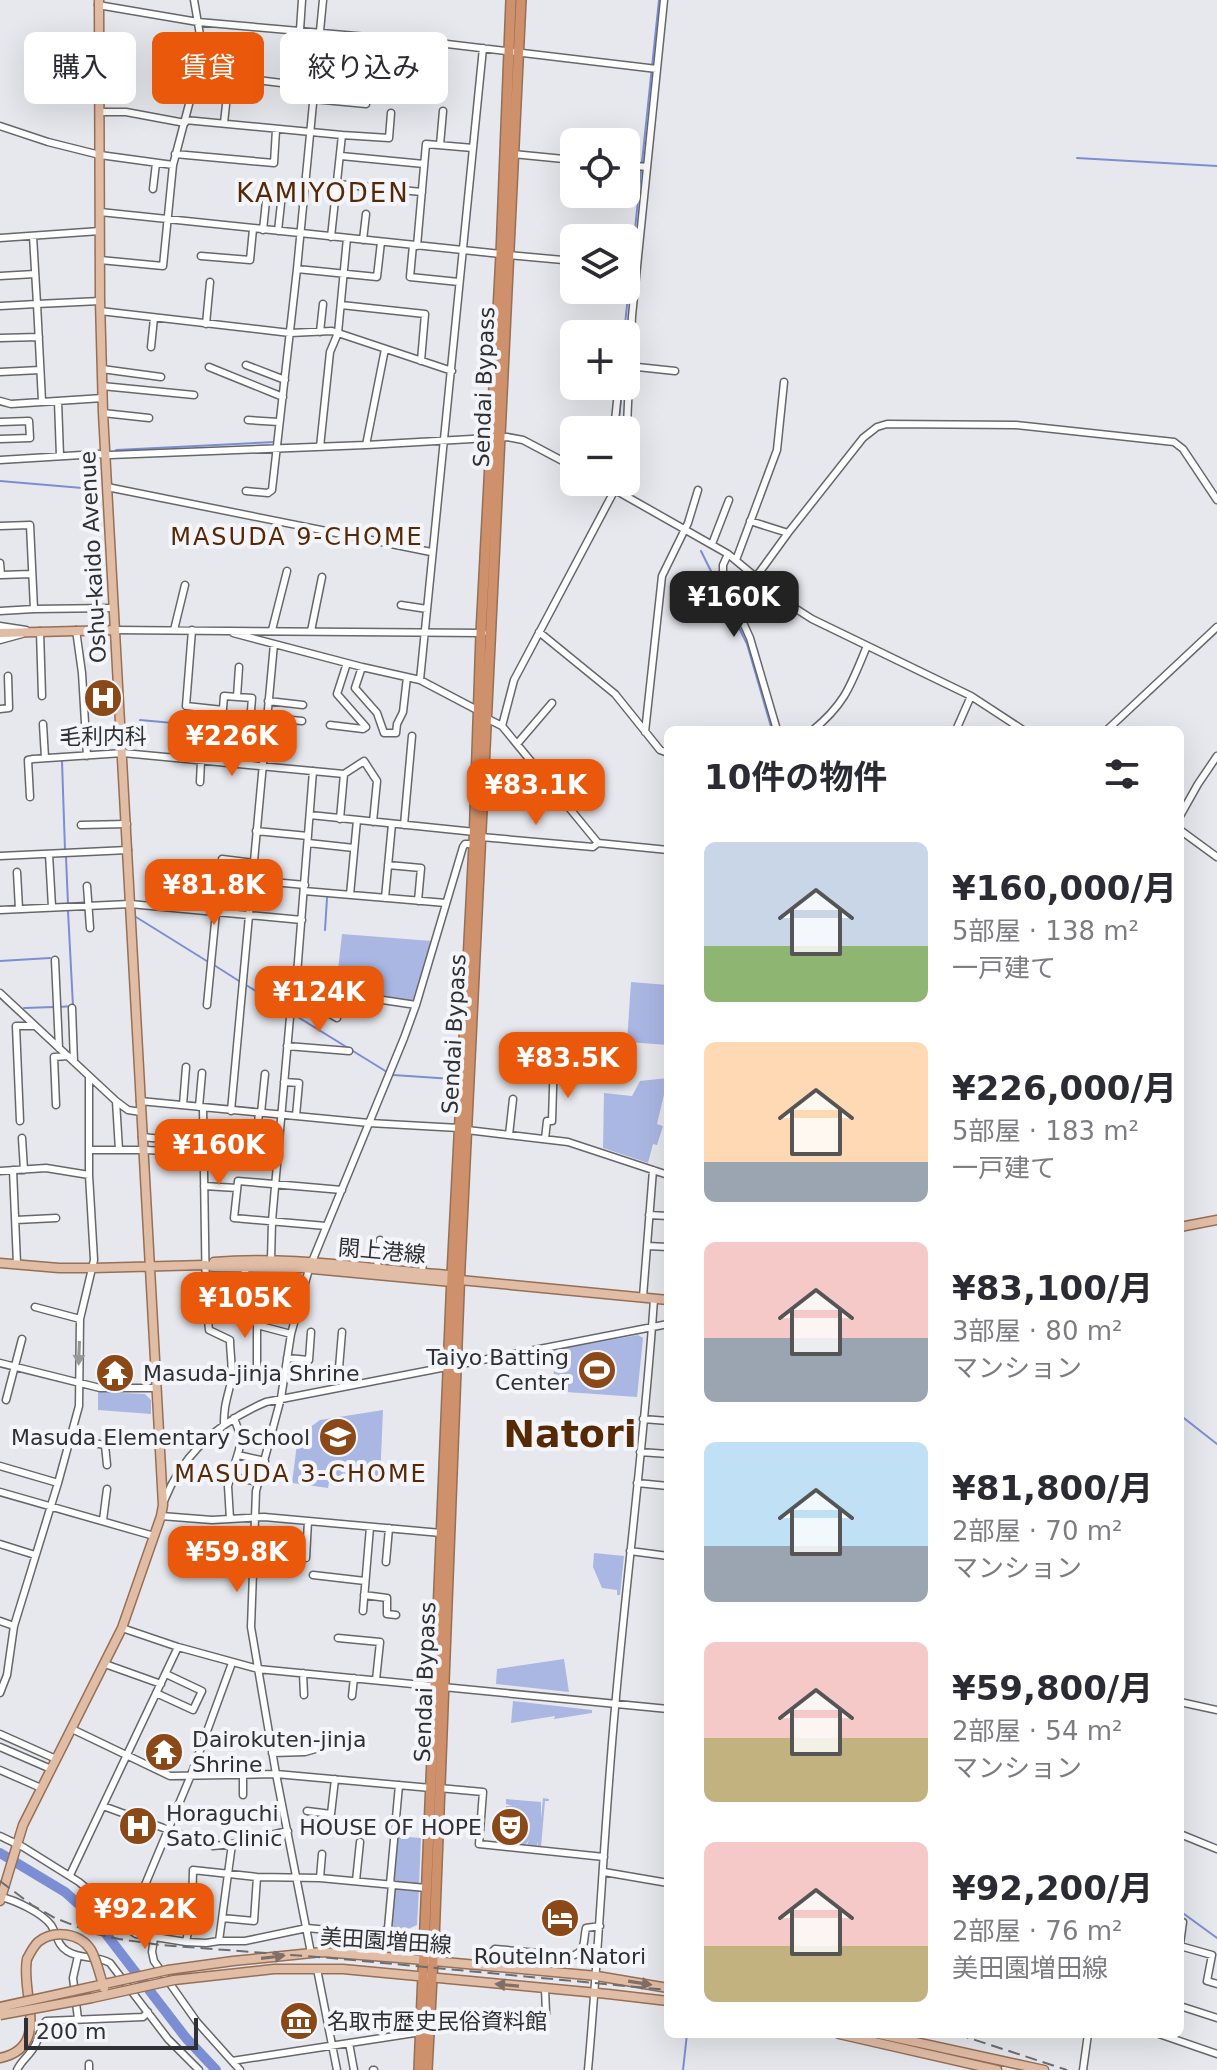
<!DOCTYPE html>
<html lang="ja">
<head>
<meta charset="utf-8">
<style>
	body { margin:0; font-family:"DejaVu Sans","Noto Sans JP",sans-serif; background:#f7f7f7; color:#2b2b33; height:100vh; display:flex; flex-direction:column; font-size:30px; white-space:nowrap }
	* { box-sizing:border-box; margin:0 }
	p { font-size:26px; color:#7c7c81 }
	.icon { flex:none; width:44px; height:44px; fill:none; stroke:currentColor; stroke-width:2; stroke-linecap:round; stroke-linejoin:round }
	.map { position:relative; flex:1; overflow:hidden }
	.drawer { position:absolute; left:664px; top:726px; width:520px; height:1312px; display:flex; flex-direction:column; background:#fff; border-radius:12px; box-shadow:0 8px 32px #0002 }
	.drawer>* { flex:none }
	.banner { position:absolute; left:24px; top:32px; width:520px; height:72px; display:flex; gap:16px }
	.tools { position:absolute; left:560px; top:128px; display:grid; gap:16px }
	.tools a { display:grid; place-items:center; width:80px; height:80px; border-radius:12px; background:#fff; box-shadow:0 8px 32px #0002; font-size:40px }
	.scale { position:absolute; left:24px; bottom:20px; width:174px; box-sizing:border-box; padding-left:8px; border:4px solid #2f3032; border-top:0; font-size:22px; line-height:28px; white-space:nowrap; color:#2f3032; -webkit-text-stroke:6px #f4f5fa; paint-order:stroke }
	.price { position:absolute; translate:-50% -68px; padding:0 18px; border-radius:16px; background:#ea580c; color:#fff; font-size:26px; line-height:52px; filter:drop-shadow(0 2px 4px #0008) }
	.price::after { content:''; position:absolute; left:50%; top:48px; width:24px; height:18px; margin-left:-12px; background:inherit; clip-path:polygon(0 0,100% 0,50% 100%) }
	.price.current { background:#222; color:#fff }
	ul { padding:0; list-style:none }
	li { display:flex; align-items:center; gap:24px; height:200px; padding:0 40px }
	li span { display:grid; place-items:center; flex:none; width:224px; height:160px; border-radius:12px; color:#555 }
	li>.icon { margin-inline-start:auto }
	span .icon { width:96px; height:96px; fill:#fffc; stroke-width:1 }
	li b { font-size:34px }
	h2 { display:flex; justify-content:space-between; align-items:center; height:96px; padding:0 40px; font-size:34px }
	.chip { padding:0 28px; border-radius:12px; background:#fff; box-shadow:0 8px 32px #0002; font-size:28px; line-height:72px }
	.chip.current { background:#ea580c; color:#fff }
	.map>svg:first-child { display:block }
	.green { fill:#aab7e3 }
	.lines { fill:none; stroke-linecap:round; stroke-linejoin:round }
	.stream { stroke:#7c8ed3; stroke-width:2 }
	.river { stroke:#7c8ed3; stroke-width:10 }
	.minor-casing { stroke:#66676b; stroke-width:9 }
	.major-casing { stroke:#966f57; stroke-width:11 }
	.highway-casing { stroke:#966f57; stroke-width:12 }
	.minor { stroke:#fff; stroke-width:6 }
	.major { stroke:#e2bda6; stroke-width:8 }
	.highway { stroke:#ce916b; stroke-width:9 }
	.rail { stroke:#6c6d70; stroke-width:2; stroke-dasharray:12 6; stroke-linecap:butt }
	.major-bridge-casing { stroke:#966f57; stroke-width:11; stroke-linecap:butt }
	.major-bridge { stroke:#e2bda6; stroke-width:8 }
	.oneway { fill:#979898 }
	.oneway2 { fill:#806f66 }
	.labels { text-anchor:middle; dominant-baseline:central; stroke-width:8; stroke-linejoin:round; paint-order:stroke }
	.street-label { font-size:22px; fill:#2f3032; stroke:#f4f5fa }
	.poi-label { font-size:22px; fill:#2f3032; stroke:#f4f5fa; text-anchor:start }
	.neighbourhood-label { font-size:24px; letter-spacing:2px; fill:#562905; stroke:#f4f5fa }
	.quarter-label { font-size:26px; letter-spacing:2px; fill:#562905; stroke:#f4f5fa }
	.town-label { font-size:38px; font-weight:bold; fill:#562905; stroke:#f4f5fa }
</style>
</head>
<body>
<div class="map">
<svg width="1217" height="2070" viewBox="0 0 1217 2070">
	<rect width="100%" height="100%" fill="#e7e8ed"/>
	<path class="green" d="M342 934 432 941 415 1003 336 988Z
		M631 982 668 985V1045L627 1042Z
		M668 1078 657 1124 663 1126 657 1145 653 1144 648 1163 603 1148 604 1093 632 1096 640 1081Z
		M638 1335 643 1338 637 1397 552 1391 556 1350Z
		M98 1392 145 1394 151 1400V1414L98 1410Z
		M383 1410 380 1481 329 1482 328 1488 292 1483 298 1436 320 1420Z
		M594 1553 624 1556 620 1595H617V1590L602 1588 593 1567Z
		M564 1659 569 1692 496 1684 497 1669Z
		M513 1701 592 1710V1713L554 1719 555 1716 511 1723Z
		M543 1798 549 1799V1801H545L541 1847 538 1846V1842L537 1846 527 1845 529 1840 525 1845 495 1842 497 1826H502V1832L508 1839 519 1838 524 1831 518 1826 519 1820 511 1813 506 1816V1806H512L506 1804V1799L541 1802V1819Z
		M396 1836 421 1838 419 1884 393 1882Z
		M397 1887 419 1889 417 1925 399 1933 385 1932 393 1891Z"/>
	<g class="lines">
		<path class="stream" d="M1077 158 1217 166
			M624 334 659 0
			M618 430 621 399
			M116 450 275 442
			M0 481 94 489
			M701 551 747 644 772 730
			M140 720 217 727 215 749
			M62 761 65 850
			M66 857 68 904
			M136 917 210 963
			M325 930 327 898
			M0 961 50 958
			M214 965 239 981
			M246 985 387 1072
			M59 1007 73 1006 68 911
			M24 1008 54 1007
			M393 1075 453 1079
			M1180 1415 1217 1444
			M1180 1911 1217 1938
			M683 2070 687 2034"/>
		<path class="river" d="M0 1853 65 1892 93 1917 186 2038 216 2070"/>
		<defs>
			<path id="minor" d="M194 0 200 35V73
				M98 5 198 22 447 44 657 69
				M300 30 302 0
				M313 99 366 104
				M99 112H126L185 123
				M185 120 342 135 331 237
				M224 123 229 77
				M0 126 48 142 100 155 173 165
				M342 135 389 138 391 113
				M440 145 443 111
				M175 154 274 163 276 130
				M513 154 574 160
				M341 156 424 164
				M626 165 647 167
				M337 184 422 192
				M153 189 156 163
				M100 212 501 254
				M263 230 266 201
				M278 231 282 194
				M33 236 37 304 100 301
				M0 238 100 231
				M363 240 366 214
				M413 245 410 277 459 282
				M417 246 426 144 473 148 483 48
				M508 255 574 261
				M201 256 250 260 253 229
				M100 260 163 266 173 165 193 89 200 73 314 87
				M297 269 377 277 381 242
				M0 276 35 274
				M341 305 425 314 421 361
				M0 306 37 304 42 401
				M100 311 290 333 332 331 452 371
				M206 324 210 282
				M320 332 323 304
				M0 338 39 337
				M151 347 154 318
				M246 365 285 380
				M628 366 675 371
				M209 367 283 397
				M102 369 161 377
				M0 372 40 370
				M102 386 194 395
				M0 401 11 404 103 398
				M58 401 60 456
				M103 413 149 418
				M248 420 279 422
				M0 422 29 421 30 438 0 439
				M614 430 618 392 628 393
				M366 445 385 349
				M320 447 330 352 338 333 347 238
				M626 447 632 316 664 0
				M0 460 98 454 110 455 366 445 507 437 523 440 574 467
				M601 482 728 554 787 603 812 619 971 696 1023 730
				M107 487 431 552
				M246 491 268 493 272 490 297 269 323 0
				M750 521 788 533
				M0 526 30 525 34 609 0 611
				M712 544 729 500
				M728 554 723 565V578L750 638 777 730
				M736 560 777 450 784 382
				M0 563 1 575 32 574
				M756 577 788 533 863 438 877 427 887 424 1016 425 1174 442 1183 449 1217 500
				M401 605 427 609
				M34 609 113 608
				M0 626 26 630
				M76 630 82 673 87 756
				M114 630 483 633
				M174 630 185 585
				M192 630 186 706 223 710
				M272 630 287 571
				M40 631 42 696
				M311 631 322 577
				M539 632 615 694 660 750 668 753
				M233 633 362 667 420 680 479 711
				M0 640 22 634
				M362 667 355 688 377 713 384 733H396L397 724 403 712 407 677
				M420 680 473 148
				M224 696 252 698 248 748 220 746Z
				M237 697 239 667
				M268 701 303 705
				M0 709 9 708 8 676
				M250 716 302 721
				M486 718 502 726 598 843
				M43 724 45 758
				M330 725 363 729 366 727 337 694 347 663
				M502 726 514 680 619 482
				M813 730C846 703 851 684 867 646
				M956 730 971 696
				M1107 730 1217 627
				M645 732 662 576 688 523 698 490
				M517 744 552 703
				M313 771 296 987 416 1005
				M200 782 201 761
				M30 797 28 760 33 759 123 753 344 774 364 761 377 781 373 822
				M310 815 475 832
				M1180 816 1198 784 1217 756
				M340 819 344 774
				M81 825 127 824
				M404 825 412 736
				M1180 830 1217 857
				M256 831 308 836
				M481 837 593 847 598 843 668 850
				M308 843 354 848
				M49 854 52 907
				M0 856 128 850
				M222 859 254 863
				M388 865 421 868 418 901
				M17 872 19 909
				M252 880 305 885
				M87 886 90 928
				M304 891 446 903
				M350 895 357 820
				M385 898 392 824
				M0 910 130 904 302 920
				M55 960 59 1048
				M327 991 325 1011 337 1018
				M0 993 116 1101 128 1110 141 1112
				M207 1005 216 912
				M72 1008 74 1062
				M287 1046 349 1051
				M284 1082 299 1083 296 1116
				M116 1101 119 1150
				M140 1101 369 1123 459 1128
				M56 1105 54 1057 68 1056
				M183 1105 186 1067
				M199 1107 202 1073
				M203 1108 206 1301 209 1330 230 1340C230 1355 234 1372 230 1386 226 1402 224 1407 224 1425
				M231 1111 274 644
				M261 1113 265 1074
				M20 1121 16 1026H35
				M467 1130 568 1142 668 1175
				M202 1131 253 1135 257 1132 259 1113
				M509 1135 513 1099
				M142 1137 202 1143
				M22 1138 24 1170
				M545 1139 547 1121H552L554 1057
				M89 1150H146L202 1153
				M13 1170 17 1264
				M0 1171 46 1168 89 1175
				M204 1186 237 1188
				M649 1215 668 1216
				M16 1220 56 1218
				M326 1226 234 1218 238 1181 342 1190
				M647 1246 668 1247
				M271 1260 272 1221 290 1017
				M243 1267 247 1276 267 1284 257 1325 291 1334
				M377 1268 380 1240
				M422 1273 424 1247
				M643 1297 653 1170
				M35 1307 80 1319
				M342 1332 339 1368 341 1372 351 1374 354 1384
				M287 1358 309 1360 311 1332
				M0 1363 100 1388H157
				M257 1373V1325
				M6 1400 22 1339
				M643 1419 668 1421
				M69 1439 105 1445 107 1465
				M640 1452 668 1454
				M238 1455 265 1461
				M0 1466 58 1483
				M230 1476 258 1482
				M637 1483 668 1486
				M0 1492 154 1536
				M164 1501C183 1453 219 1422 266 1402L668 1324
				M161 1516 212 1520 264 1517 441 1533
				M230 1519 228 1486 239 1450 241 1437 234 1418
				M103 1520 107 1489
				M0 1544 35 1555
				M630 1551 668 1556
				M306 1558 308 1521
				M386 1562 389 1528
				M313 1575 365 1581
				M364 1595 387 1598V1614L396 1615
				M363 1611 370 1527
				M0 1621 14 1626
				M122 1628 178 1647 258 1669 668 1709
				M338 1638 380 1642 376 1680
				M105 1664 161 1684
				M303 1673 304 1695
				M0 1693 7 1675 14 1626 58 1483 79 1406 80 1319 94 1260 89 1175V1077
				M156 1693 193 1710 202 1691 166 1674
				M352 1696 354 1678
				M1180 1702 1217 1710
				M72 1729 170 1776 276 1774 431 1788
				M0 1734 56 1759
				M0 1747 51 1769
				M272 1753 305 1752 336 1743
				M0 1770 41 1788
				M243 1775V1795
				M439 1788 483 1792 479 1844 604 1857
				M103 1806 213 1846 232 1844
				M307 1811 331 1814 335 1779
				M1180 1834 1217 1849
				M0 1836 23 1847 79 1882 105 1904 127 1928 136 1934 186 1942 206 1943 219 1941H245L307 1928 379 1935 388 1928 392 1884
				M604 1872 668 1883
				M70 1875 178 1647
				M320 1878 322 1854
				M356 1881 360 1842
				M390 1884 399 1785
				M1 1897C15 1900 42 1913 51 1925 57 1934 57 1945 67 1951 81 1960 97 1955 110 1963L168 2039 199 2070
				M222 1918 254 1921 257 1877
				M1180 1921 1183 1922 1180 1944
				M127 1928 191 1775 232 1663
				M154 1937 152 1952 154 1961 197 2022 240 2070
				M219 1941 232 1844 288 1831
				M186 1942 192 1912 193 1870 257 1877 320 1878 426 1888
				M1180 1946 1212 1955 1207 1981 1217 1984
				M311 1953 276 1774 251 1627 256 1491 281 1398 291 1334 309 1269 404 1038 416 1005 463 847 465 844H474
				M78 1956 73 1978 78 2019
				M491 1967 493 1951 495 1949 571 1956C587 1952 583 1940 586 1928L600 1926
				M317 1969 337 2070
				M1180 2006 1217 2018
				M429 2029 546 2013 545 1988
				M1159 2034 1217 2054
				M349 2043 354 2070
				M232 2061 421 2032
				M89 2064V2070
				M17 2070C21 2061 29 2056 34 2047 40 2038 39 2029 46 2021L143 2017 148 2012
				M373 2070H374
				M588 2070C599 1949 604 1829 615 1708 627 1572 645 1435 654 1299
				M1083 2070 1088 2034"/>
			<path id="major" d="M0 633 114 630
				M1180 1227 1217 1220
				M214 1262C294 1255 373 1270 452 1275L455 1278
				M0 1263 59 1268H93L205 1265 214 1267 302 1268 452 1282 460 1280 668 1300
				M0 1901 23 1825 122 1628 161 1516 163 1505 103 413 100 301 99 0
				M168 1970 233 1961 322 1952 412 1959 597 1976 668 1988
				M174 1980 274 1969H343L608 1994 668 2001
				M839 2034 997 2070
				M879 2034 1044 2070
				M0 2058C52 2047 20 1994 27 1959"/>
			<path id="highway" d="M419 2070 452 1275 474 844 481 633 501 254 511 0
				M427 2070 434 1941 460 1267 521 0"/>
		</defs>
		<use href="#minor" class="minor-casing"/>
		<use href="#major" class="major-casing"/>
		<use href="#highway" class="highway-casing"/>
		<use href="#minor" class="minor"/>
		<use href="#major" class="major"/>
		<use href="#highway" class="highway"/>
		<path class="rail" d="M0 1881 32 1905 55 1918 96 1934 119 1939 161 1945 331 1958 668 1990
			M957 2034 1067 2070"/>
		<defs>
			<path id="major-bridge" d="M27 1959C30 1953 33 1947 38 1942 54 1929 80 1933 91 1950 97 1961 100 1976 104 1988
				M0 2007 168 1970
				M0 2015 92 1998 174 1980"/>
		</defs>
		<use href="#major-bridge" class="major-bridge-casing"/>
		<use href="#major-bridge" class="major-bridge"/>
	</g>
	<defs><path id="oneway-solid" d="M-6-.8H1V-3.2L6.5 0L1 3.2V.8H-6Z" transform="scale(2)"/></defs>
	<use class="oneway" href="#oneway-solid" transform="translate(79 1353) rotate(92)"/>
	<g class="oneway2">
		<use href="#oneway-solid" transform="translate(273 1957) rotate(-7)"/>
		<use href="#oneway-solid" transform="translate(640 1983) rotate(9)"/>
		<use href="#oneway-solid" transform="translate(507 1985) rotate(-175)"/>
	</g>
	<defs>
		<symbol id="hospital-disc" viewBox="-11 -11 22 22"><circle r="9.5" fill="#8b4918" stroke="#f4f5fa"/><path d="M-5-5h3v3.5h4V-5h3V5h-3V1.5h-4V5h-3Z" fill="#fff"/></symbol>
		<symbol id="stadium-disc" viewBox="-11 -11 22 22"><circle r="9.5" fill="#8b4918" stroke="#f4f5fa"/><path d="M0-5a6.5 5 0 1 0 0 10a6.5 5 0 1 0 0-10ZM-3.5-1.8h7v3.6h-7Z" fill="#fff"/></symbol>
		<symbol id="temple-disc" viewBox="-11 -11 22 22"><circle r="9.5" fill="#8b4918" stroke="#f4f5fa"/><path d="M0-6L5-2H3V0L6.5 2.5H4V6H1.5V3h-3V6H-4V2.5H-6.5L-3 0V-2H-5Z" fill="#fff"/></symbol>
		<symbol id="school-disc" viewBox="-11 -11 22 22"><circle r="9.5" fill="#8b4918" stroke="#f4f5fa"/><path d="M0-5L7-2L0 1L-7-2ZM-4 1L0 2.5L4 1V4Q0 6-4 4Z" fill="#fff"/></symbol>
		<symbol id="theatre-disc" viewBox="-11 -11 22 22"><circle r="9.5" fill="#8b4918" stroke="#f4f5fa"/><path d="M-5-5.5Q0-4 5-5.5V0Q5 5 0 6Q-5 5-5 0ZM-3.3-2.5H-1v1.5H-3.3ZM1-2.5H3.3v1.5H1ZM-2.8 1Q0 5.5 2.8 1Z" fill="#fff"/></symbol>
		<symbol id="hotel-disc" viewBox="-11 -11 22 22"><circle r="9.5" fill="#8b4918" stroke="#f4f5fa"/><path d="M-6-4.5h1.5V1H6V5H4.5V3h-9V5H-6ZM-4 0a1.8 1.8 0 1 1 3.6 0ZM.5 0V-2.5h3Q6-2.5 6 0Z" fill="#fff"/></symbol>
		<symbol id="museum-disc" viewBox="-11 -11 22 22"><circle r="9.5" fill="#8b4918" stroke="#f4f5fa"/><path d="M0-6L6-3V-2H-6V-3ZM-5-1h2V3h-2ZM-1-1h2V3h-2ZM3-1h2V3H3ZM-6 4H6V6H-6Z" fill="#fff"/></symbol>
	</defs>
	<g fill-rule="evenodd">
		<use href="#hospital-disc" x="81" y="676" width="44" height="44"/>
		<use href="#stadium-disc" x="575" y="1348" width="44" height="44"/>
		<use href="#temple-disc" x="93" y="1351" width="44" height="44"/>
		<use href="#school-disc" x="316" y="1415" width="44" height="44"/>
		<use href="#temple-disc" x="142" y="1730" width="44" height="44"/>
		<use href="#hospital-disc" x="116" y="1804" width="44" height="44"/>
		<use href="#theatre-disc" x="488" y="1805" width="44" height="44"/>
		<use href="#hotel-disc" x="538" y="1896" width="44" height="44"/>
		<use href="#museum-disc" x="277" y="1999" width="44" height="44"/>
	</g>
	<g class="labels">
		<g class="street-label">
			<text transform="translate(484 387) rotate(-88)">Sendai Bypass</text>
			<text transform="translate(93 557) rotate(-93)">Oshu-kaido Avenue</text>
			<text transform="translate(454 1034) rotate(-87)">Sendai Bypass</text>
			<text transform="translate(382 1251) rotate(5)">閖上港線</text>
			<text transform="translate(425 1682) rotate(-88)">Sendai Bypass</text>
			<text transform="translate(386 1941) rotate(4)">美田園増田線</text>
		</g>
		<g class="poi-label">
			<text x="103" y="736" text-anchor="middle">毛利内科</text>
			<text x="569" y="1357" text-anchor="end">Taiyo Batting<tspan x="569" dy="25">Center</tspan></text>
			<text x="143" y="1373">Masuda-jinja Shrine</text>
			<text x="310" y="1437" text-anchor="end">Masuda Elementary School</text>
			<text x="192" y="1739">Dairokuten-jinja<tspan x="192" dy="25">Shrine</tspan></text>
			<text x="166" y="1813">Horaguchi<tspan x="166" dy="25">Sato Clinic</tspan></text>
			<text x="482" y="1827" text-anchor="end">HOUSE OF HOPE</text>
			<text x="560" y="1956" text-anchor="middle">RouteInn Natori</text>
			<text x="327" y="2021">名取市歴史民俗資料館</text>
		</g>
		<g class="neighbourhood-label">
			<text x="297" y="537">MASUDA 9-CHOME</text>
			<text x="301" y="1474">MASUDA 3-CHOME</text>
		</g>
		<g class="quarter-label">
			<text x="323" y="193">KAMIYODEN</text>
		</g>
		<g class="town-label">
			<text x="570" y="1434">Natori</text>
		</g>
	</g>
</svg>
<div class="tools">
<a><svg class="icon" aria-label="locate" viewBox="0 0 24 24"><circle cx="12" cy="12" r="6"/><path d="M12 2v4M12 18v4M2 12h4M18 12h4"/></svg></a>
<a><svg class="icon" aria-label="layers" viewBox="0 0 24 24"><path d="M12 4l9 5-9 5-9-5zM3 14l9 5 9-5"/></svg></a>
<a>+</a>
<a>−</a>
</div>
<div class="scale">200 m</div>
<b class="price current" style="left:734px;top:639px">¥160K</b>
<b class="price" style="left:232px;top:778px">¥226K</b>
<b class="price" style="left:536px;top:827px">¥83.1K</b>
<b class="price" style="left:214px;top:927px">¥81.8K</b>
<b class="price" style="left:319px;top:1034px">¥124K</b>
<b class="price" style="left:568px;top:1100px">¥83.5K</b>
<b class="price" style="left:219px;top:1187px">¥160K</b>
<b class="price" style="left:245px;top:1340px">¥105K</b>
<b class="price" style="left:237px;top:1594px">¥59.8K</b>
<b class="price" style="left:145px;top:1951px">¥92.2K</b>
<div class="banner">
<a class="chip">購入</a>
<a class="chip current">賃貸</a>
<a class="chip">絞り込み</a>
</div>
<section class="drawer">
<h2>10件の物件<svg class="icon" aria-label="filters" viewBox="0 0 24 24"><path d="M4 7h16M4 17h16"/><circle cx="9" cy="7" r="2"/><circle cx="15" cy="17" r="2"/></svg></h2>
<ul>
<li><span style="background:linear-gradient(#c9d6e8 65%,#8fb573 0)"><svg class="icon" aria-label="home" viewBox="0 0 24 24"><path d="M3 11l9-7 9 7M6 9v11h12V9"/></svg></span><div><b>¥160,000/月</b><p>5部屋 · 138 m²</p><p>一戸建て</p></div></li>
<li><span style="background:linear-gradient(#ffd9b3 75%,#9aa5b1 0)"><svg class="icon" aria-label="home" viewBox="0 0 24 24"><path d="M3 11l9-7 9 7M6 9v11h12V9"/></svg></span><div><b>¥226,000/月</b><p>5部屋 · 183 m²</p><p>一戸建て</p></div></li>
<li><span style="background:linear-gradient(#f6c9c9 60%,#9aa5b1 0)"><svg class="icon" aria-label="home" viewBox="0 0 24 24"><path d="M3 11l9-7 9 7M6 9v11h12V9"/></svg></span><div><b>¥83,100/月</b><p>3部屋 · 80 m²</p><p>マンション</p></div></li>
<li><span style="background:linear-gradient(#bfe0f5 65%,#9aa5b1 0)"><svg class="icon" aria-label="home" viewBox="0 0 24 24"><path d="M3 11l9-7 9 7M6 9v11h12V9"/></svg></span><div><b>¥81,800/月</b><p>2部屋 · 70 m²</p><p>マンション</p></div></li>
<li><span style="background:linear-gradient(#f6c9c9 60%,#c2b280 0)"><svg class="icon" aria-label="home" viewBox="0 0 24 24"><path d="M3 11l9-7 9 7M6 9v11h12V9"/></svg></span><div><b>¥59,800/月</b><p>2部屋 · 54 m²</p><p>マンション</p></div></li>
<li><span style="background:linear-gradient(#f6c9c9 65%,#c2b280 0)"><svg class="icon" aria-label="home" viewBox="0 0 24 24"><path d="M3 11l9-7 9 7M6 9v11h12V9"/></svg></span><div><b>¥92,200/月</b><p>2部屋 · 76 m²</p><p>美田園増田線</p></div></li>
</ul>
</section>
</div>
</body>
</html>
